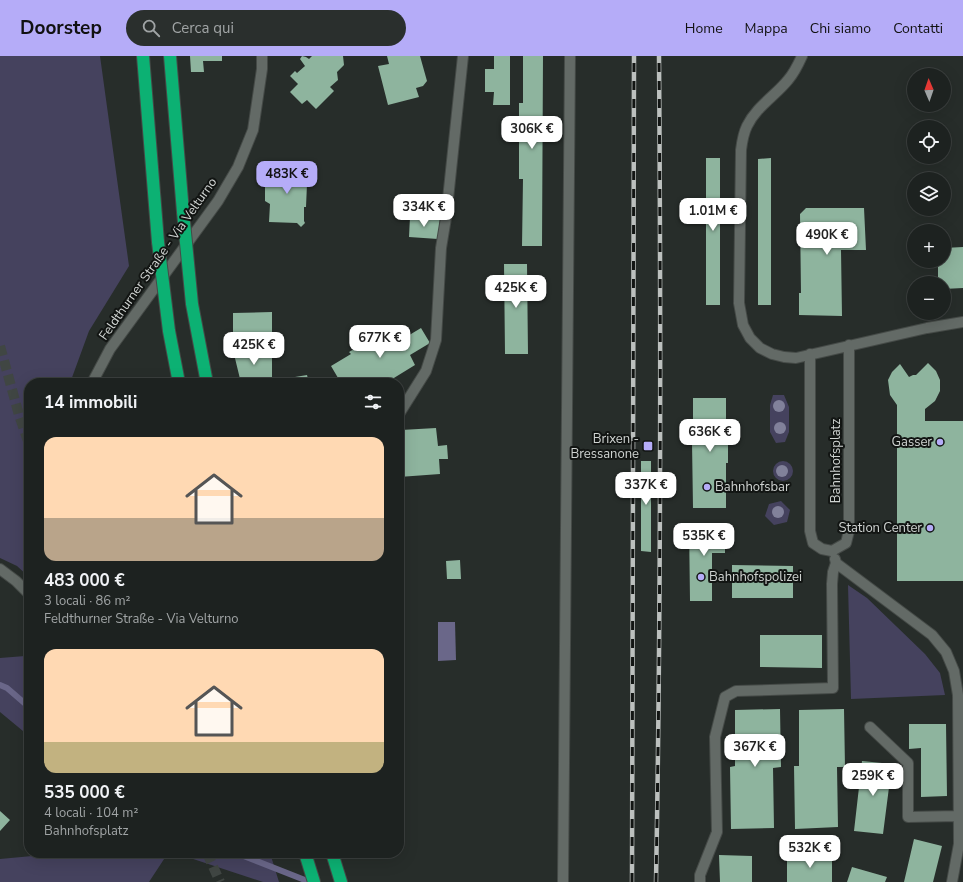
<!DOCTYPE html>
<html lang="it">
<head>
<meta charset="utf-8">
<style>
	body { margin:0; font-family:"Nunito Sans",sans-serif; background:#2a2f2d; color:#f1f3f6; height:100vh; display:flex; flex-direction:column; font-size:15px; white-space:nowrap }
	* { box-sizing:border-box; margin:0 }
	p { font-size:13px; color:#a0a4a5 }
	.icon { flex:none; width:22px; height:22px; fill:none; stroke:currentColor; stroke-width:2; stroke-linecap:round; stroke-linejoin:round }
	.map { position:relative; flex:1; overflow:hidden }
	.details { position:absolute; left:24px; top:322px; width:380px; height:480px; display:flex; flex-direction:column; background:#1d2220; border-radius:16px; box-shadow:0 4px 16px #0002,0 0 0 1px #3b3f3e }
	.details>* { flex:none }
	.needle { width:26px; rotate:358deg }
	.tools { position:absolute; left:907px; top:12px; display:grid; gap:8px }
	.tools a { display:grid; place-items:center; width:44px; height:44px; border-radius:50%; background:#1d2220; box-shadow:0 4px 16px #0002,0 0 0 1px #3b3f3e; font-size:20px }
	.price { position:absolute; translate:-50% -34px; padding:0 9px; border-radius:8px; background:#fff; color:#222; font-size:13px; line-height:26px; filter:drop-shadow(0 1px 2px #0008) }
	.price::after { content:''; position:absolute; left:50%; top:24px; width:12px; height:9px; margin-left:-6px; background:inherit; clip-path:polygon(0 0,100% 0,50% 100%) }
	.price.current { background:#b5acf8; color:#111 }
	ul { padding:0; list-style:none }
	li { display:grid; align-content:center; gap:8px; height:212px; padding:0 20px }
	li span { display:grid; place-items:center; height:124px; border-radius:12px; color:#555 }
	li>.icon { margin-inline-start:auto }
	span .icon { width:72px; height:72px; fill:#fffc; stroke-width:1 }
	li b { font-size:17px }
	h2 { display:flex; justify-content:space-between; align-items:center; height:48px; padding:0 20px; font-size:17px }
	header { display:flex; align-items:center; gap:24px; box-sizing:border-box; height:56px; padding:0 20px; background:#b5acf8; color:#111 }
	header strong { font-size:19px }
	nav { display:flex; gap:22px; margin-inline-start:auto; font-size:14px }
	.search { width:280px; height:36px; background:#2a2f2d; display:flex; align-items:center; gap:10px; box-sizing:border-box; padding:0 14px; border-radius:22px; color:#a0a4a5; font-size:15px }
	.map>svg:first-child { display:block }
	.green { fill:#45425e }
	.water { fill:#6a6789 }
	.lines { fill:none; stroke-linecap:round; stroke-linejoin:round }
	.stream { stroke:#6a6789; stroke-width:6 }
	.building { fill:#8eb49e }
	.major-tunnel { stroke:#404643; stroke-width:10; stroke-dasharray:10 5; stroke-linecap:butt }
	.minor-casing { stroke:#454a47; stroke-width:12 }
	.highway-casing { stroke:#454a47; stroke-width:14 }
	.minor { stroke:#636a66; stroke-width:10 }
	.highway { stroke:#0cb173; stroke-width:12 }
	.rail-casing { stroke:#bcc0be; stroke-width:4.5 }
	.rail { stroke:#121513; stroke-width:3; stroke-dasharray:9; stroke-linecap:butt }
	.highway-bridge-casing { stroke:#454a47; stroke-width:14; stroke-linecap:butt }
	.highway-bridge { stroke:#0cb173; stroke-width:12 }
	.tree { fill:#81819a }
	.poi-dot { fill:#b5acf8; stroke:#121513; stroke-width:1.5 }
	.labels { text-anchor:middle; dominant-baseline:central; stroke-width:4; stroke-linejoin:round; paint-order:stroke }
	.street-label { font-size:13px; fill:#cfd3d1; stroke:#121513 }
	.poi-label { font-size:13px; fill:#cfd3d1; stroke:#121513; text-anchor:end }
</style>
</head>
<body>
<header>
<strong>Doorstep</strong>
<div class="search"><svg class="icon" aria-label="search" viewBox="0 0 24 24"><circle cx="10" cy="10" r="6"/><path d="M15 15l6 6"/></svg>Cerca qui</div>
<nav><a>Home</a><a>Mappa</a><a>Chi siamo</a><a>Contatti</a></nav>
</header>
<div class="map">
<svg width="963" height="826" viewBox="0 0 963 826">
	<rect width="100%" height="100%" fill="#272d2a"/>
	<path class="green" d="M0 0H100L129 210 89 275 70 327H29V521L17 510 0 502Z
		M773 339H784L789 351V376L785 386 776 387 770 376V349Z
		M773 415a10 10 0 1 1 20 0a10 10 0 1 1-20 0Z
		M781 445 790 454 787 466 774 469 765 460 769 448Z
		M848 529 867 542 925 598 940 617 945 639 851 643Z
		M25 600 29 602V680L0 656V602Z
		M45 797H168L149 826H0V803L43 799Z
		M175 797H270L279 826H263Z"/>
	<path class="water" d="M438 566H455L456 604 438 605Z"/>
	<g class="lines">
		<path class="stream" d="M0 629 7 632 29 651
			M236 797 310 826"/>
	</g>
	<path class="building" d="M190 0H222V5H203L204 16H191Z
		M302 0 306 1 309 3 312 0H343L344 9 337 16 338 24 330 31 334 35 316 53 307 44 302 48 290 36 298 28 290 20 295 15 297 17 305 10 300 3Z
		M387 0H420L427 25 423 30 416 32 419 41 388 49 378 10 389 8Z
		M494 0H510V49H493L494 36H485V13H494Z
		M523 0H543L542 190H522L523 123H519V47H523Z
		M706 102H720V249H706Z
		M771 102V249H758V103Z
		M271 110 305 112V128H307L306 151H304V165L305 167 301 171 297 167 269 166 270 148 265 145V128L270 127Z
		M806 152H864L866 194H841L842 260 799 259V237H801L800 158Z
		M410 161 440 163 438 183 409 181Z
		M963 191V232L944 233V227H938V205H944V192Z
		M504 208H527L528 298H505Z
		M272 256V284H233V257Z
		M421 272 430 287 410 299 415 309 389 325 390 327H341L331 310 351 298 349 296 373 282 375 284 394 273 401 284Z
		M233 294H272V327H241Z
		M928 307 936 315 940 324V335L935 345 925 353V365H963V525H897V349L890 339 888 324 892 316 900 308 909 321 913 319H916Z
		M307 319 309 327H296L295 321Z
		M693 342H726V386H728V407H726V452H693L692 386H693Z
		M436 372 438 390 447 389 448 403H439L440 418 399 421V384H401V374Z
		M641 405H651V496L641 495Z
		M689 467H725V497H712V545H690Z
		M460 504 461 523H447L446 505Z
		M732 509 793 510V542H732Z
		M760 579H822V612L760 611Z
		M780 653 781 711 773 712 774 772 731 773 730 711 735 710V654Z
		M844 653 845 711H837L838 771 795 773 794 710H799V654Z
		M909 668H946L947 740 921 741V692L909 693Z
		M862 705 892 708 883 778 854 775Z
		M0 755 10 764 0 775Z
		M914 783 942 790 933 826H904Z
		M719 799 752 800V826H720Z
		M832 799V826H787V800Z
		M852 811 887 821 885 826H847Z"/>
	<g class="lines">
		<path class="major-tunnel" d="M0 290 19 359 29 388
			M207 797 220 826"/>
		<defs>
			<path id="minor" d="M802 0C798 9 794 17 788 24 775 40 756 51 747 70 743 78 742 86 741 94L739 247 743 269 750 282 760 292 772 298 784 301 796 302 927 272 963 266
				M810 298V475L813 487 822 493 832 495 846 487 849 475V289
				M92 327 110 293 218 145 238 111 253 74 262 13V0
				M399 358 426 315 436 284 441 192 446 162 463 0
				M835 503 836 507 932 579 946 596 954 615 958 639 959 788 952 826
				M0 513 16 525 29 538
				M870 671 908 707V761L958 760
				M563 826 570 0
				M700 826V819L717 776 715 681 725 641 736 635 833 632 832 528 833 516 836 507"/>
			<path id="highway" d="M143 0 158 186
				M170 0 183 156
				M305 797 314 826
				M332 797 341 826"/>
		</defs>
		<use href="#minor" class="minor-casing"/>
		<use href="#highway" class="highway-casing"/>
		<use href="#minor" class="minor"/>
		<use href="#highway" class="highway"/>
		<defs>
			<path id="rail" d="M632 826 634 0
				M656 826C661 551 661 275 659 0"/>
		</defs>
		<use href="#rail" class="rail-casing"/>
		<use href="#rail" class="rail"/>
		<defs>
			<path id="highway-bridge" d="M183 156 192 248 207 327
				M158 186 169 275 179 327"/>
		</defs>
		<use href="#highway-bridge" class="highway-bridge-casing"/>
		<use href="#highway-bridge" class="highway-bridge"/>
	</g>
	<g class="tree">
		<circle cx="779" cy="350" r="6"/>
		<circle cx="780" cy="372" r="6"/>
		<circle cx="782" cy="415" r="6"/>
		<circle cx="778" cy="456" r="6"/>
	</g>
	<g class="poi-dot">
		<circle cx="940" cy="386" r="4"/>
		<rect x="643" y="385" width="10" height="10" rx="2"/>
		<circle cx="707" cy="431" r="4"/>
		<circle cx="930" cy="472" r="4"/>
		<circle cx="701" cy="521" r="4"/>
	</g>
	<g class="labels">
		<g class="street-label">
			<text transform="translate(158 203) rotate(-55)">Feldthurner Straße - Via Velturno</text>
			<text transform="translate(836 405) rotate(-90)">Bahnhofsplatz</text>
		</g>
		<g class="poi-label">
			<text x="639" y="383">Brixen -<tspan x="639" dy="15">Bressanone</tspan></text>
			<text x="932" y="386">Gasser</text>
			<text x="715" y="431" text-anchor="start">Bahnhofsbar</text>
			<text x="922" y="472">Station Center</text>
			<text x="709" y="521" text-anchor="start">Bahnhofspolizei</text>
		</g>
	</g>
</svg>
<div class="tools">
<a><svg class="needle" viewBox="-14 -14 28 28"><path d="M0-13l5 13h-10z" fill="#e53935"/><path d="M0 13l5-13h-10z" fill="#a0a4a5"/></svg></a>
<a><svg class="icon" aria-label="locate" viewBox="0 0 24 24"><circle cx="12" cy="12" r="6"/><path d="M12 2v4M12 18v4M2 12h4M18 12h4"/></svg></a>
<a><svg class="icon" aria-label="layers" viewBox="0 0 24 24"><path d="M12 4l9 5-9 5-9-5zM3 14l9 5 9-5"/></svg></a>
<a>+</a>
<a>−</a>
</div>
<b class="price" style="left:532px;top:94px">306K €</b>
<b class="price current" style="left:287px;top:139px">483K €</b>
<b class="price" style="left:424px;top:172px">334K €</b>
<b class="price" style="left:713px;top:176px">1.01M €</b>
<b class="price" style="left:827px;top:200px">490K €</b>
<b class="price" style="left:516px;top:253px">425K €</b>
<b class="price" style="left:380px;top:303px">677K €</b>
<b class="price" style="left:254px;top:310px">425K €</b>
<b class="price" style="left:710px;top:397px">636K €</b>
<b class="price" style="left:646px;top:450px">337K €</b>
<b class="price" style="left:704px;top:501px">535K €</b>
<b class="price" style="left:755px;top:712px">367K €</b>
<b class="price" style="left:873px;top:741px">259K €</b>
<b class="price" style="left:810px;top:813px">532K €</b>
<section class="details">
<h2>14 immobili<svg class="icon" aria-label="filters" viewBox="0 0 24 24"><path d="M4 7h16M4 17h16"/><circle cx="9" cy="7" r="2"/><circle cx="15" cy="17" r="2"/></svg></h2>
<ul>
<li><span style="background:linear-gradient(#ffd9b3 65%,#b9a48a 0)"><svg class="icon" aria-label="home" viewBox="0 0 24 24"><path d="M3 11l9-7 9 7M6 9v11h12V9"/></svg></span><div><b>483 000 €</b><p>3 locali · 86 m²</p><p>Feldthurner Straße - Via Velturno</p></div></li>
<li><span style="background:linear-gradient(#ffd9b3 75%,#c2b280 0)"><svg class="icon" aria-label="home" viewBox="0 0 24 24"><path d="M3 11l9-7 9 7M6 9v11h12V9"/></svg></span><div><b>535 000 €</b><p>4 locali · 104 m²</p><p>Bahnhofsplatz</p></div></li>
</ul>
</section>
</div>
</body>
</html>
